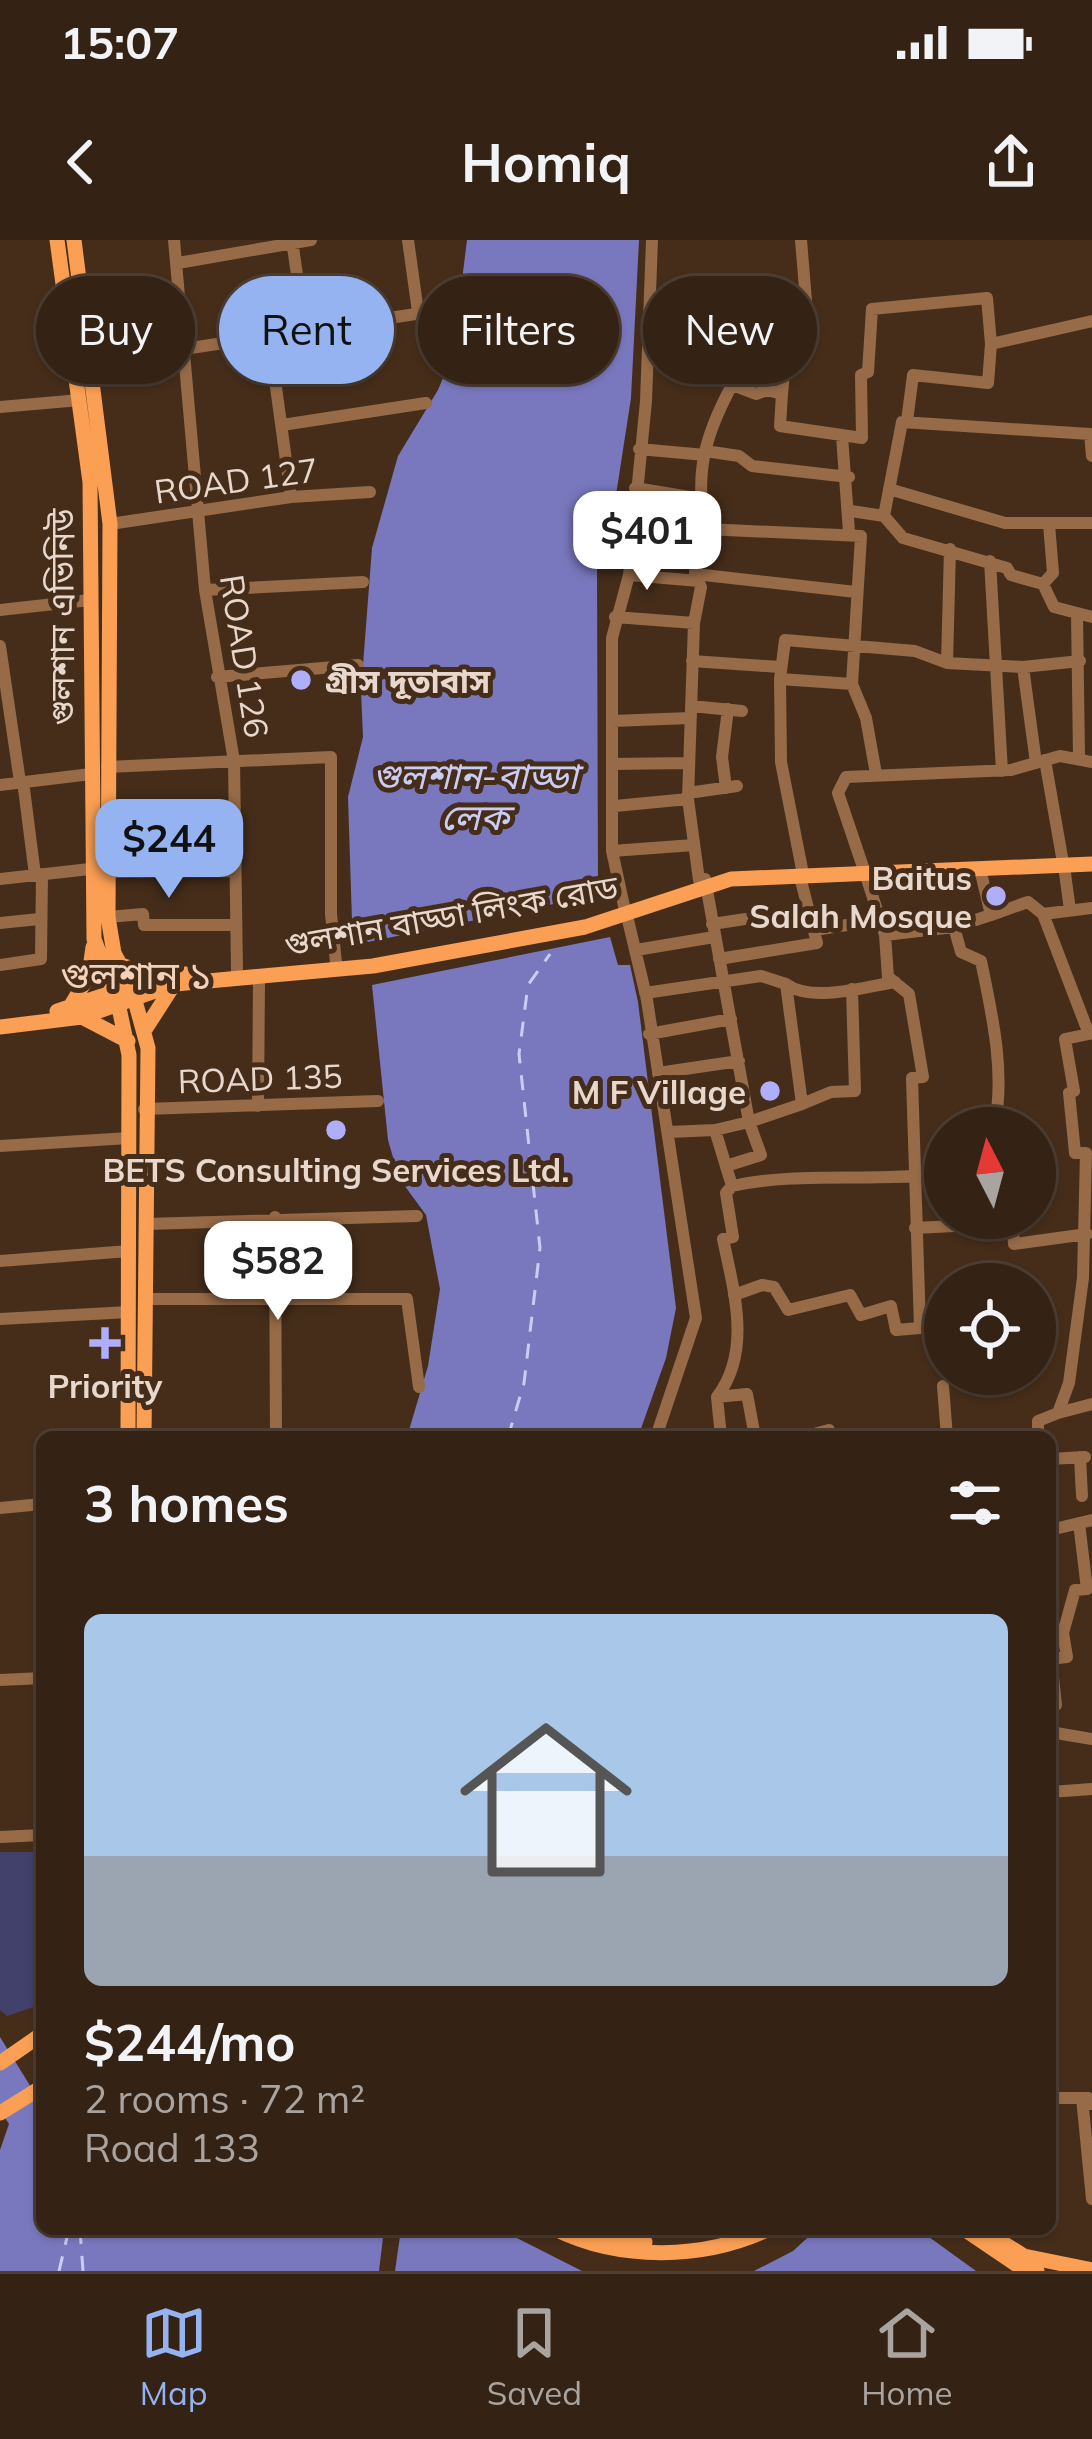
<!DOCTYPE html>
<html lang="en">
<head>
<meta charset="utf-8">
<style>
	body { margin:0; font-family:Mulish,"Noto Sans Bengali",sans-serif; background:#3c2a1d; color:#f1f3f6; height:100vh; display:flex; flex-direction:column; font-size:45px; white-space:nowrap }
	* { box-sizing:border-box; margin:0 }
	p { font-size:39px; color:#a9a4a0 }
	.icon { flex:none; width:66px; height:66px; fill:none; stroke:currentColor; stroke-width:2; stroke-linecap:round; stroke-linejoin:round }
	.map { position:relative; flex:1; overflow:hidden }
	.side { position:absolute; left:36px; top:1191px; width:1020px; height:804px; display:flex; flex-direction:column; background:#342214; border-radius:18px; box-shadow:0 3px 9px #0004,0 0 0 3px #4e3f34 }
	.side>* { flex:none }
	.hud { position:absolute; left:36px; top:36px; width:1020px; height:108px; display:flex; gap:24px }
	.needle { width:78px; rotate:354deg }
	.fabs { position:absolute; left:924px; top:867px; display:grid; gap:24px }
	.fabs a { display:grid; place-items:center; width:132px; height:132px; border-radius:50%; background:#342214; box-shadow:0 3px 9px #0004,0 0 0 3px #4e3f34; font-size:60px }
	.price { position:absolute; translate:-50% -102px; padding:0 27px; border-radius:24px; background:#fff; color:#222; font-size:39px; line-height:78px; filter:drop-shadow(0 3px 6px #0008) }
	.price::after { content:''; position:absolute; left:50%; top:72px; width:36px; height:27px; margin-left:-18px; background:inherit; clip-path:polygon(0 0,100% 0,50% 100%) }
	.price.on { background:#95b2f1; color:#111 }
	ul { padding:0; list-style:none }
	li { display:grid; align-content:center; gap:24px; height:636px; padding:0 48px }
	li+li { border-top:3px solid #4e3f34 }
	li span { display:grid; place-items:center; height:372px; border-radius:18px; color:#555 }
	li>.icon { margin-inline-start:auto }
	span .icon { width:216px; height:216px; fill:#fffc; stroke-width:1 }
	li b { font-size:51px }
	h2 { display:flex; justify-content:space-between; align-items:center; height:144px; padding:0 48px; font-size:51px }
	.pill { padding:0 42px; border-radius:54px; background:#342214; box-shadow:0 3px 9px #0004,0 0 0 3px #4e3f34; font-size:42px; line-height:108px }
	.pill.on { background:#95b2f1; color:#111 }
	.status { display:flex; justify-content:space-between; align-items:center; height:84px; padding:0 60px; background:#342214; direction:ltr }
	.status svg { height:33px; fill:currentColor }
	header { display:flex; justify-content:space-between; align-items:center; height:156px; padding:0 48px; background:#342214; font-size:54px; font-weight:700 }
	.tabs { display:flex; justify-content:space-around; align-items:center; height:168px; border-top:3px solid #4e3f34; background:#342214; font-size:33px; color:#a9a4a0 }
	.tabs a { display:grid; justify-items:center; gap:6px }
	.tabs .on { color:#95b2f1 }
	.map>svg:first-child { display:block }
	.green { fill:#42416b }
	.water { fill:#7978be }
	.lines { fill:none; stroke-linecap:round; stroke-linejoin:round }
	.ferry { stroke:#cbccf4; stroke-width:3; stroke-dasharray:15 12; stroke-linecap:butt }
	.minor { stroke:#976b48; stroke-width:12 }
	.major { stroke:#fa9f53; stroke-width:15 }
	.poi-dot { fill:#afaefa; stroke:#452d1a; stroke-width:4.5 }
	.labels { text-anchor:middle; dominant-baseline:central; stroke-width:10; stroke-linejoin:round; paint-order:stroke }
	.street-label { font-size:33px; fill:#e7d7cc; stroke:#452d1a }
	.poi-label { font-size:33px; font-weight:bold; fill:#e7d7cc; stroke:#452d1a; text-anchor:end }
	.water-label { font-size:36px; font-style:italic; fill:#cbccf4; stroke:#452d1a }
	.quarter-label { font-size:39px; fill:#f2d2bb; stroke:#452d1a }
</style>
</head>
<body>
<div class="status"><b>15:07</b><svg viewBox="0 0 49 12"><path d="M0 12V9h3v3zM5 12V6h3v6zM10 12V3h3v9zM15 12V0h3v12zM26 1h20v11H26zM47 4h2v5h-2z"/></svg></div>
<header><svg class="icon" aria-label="back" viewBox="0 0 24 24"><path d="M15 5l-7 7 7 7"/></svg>Homiq<svg class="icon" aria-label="share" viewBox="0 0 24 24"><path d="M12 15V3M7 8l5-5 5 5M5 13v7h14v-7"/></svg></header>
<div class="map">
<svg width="1092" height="2031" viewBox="0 0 1092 2031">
	<rect width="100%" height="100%" fill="#452d1a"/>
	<path class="green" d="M0 1612H42V1764L7 1776 0 1770Z"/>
	<path class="water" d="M467 0H639L631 158 612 281 597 326 598 648 588 657 363 703 352 681 348 557 363 497 361 451 372 308 398 216 438 150 468 78 463 32Z
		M610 697 618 725H630L638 762 676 1068 666 1118 638 1197H407L428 1126 440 1049 426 975 399 938 388 900 372 745Z
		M0 1797 42 1865V1989H384L379 2031H0V1910L9 1884 0 1870Z
		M401 1989H499L582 2031H395Z
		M817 1989H918L976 2031H754L793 2011Z"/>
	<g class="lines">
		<path class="ferry" d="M508 1197 524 1143 540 1008 519 814 528 745 550 714
			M80 1989 83 2031
			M59 2031 69 1989"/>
		<path class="minor" d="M174 0 205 350 234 521 237 732
			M292 0 305 91
			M408 0 418 72
			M178 23 311 0
			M269 96 291 257
			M84 124 462 67
			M782 154 780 186 862 198 861 135 868 132 872 69 987 58 991 104 1092 81
			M0 167 80 160
			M907 181 913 135 988 143 991 104
			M282 185 426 163
			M842 196 849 292
			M639 209 705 215
			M705 211 739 216 752 226 849 237
			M635 248 696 258
			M889 249 1005 283H1092
			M851 271 884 276 903 298 1007 328 1011 335 1043 344 1054 367 1092 377
			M884 276 902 182 1090 194 1092 216
			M110 284 291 257 370 252
			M633 285 697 290
			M705 289 861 296 852 444 866 478 876 534
			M990 321 1002 531
			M695 334 856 352
			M629 335 699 341
			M1043 344 1053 333 1049 284
			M205 350 363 342
			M0 370 90 360
			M1077 374 1079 518
			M615 377 694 383
			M0 406 20 542
			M692 421 780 427
			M947 423 950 309
			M1023 427 1036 523
			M217 437 358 425
			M780 439 785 400 915 411 947 423 1023 427 1080 421
			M691 466 742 471
			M612 481 690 478
			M1045 520 1062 617
			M612 524 688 523
			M107 527 331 517V674L336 723
			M23 541 35 635
			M0 545 91 534
			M726 548 722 517 728 469
			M688 553 737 546
			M615 566 688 559
			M107 571 235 567
			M612 611 694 605
			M1064 626 1070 670
			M863 627 838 553 846 537 1011 530 1060 516 1092 522
			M802 629 781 522 780 439 852 444
			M980 629 991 675 1028 662 1043 674 1089 794 1065 799 1074 851 1069 853 1075 913H1086L1083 1038 1069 1143 1058 1173 1038 1181V1197
			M107 632 235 631
			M866 636 885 695 954 687 991 675
			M0 639 90 629
			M705 639 749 882 715 890 732 946 726 953 733 997 723 999C734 1052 752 1111 717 1157L721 1197
			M699 640 688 559 694 383 701 347 695 334 697 290 705 289C695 233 704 197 732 145L756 154 767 150 782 154 789 78 807 73 801 0
			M624 666 612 611V398L629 335 646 161 652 0
			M1043 674 1092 668
			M627 676 647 760 696 1078 656 1197
			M108 677 143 674 144 685H235
			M0 683 39 679
			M712 684 806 670
			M954 687 961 712 981 721C992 774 1006 834 994 888
			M814 690 880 680
			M636 710 714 697
			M719 719 817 703 800 637
			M0 725 41 719 42 634
			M786 744C812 763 865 747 895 742
			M645 753 761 736 786 744 802 864 831 852 855 851 852 749
			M649 794 731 779
			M658 833 739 821
			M258 866 259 739
			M144 869 378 861
			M669 892 715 890
			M0 906 129 898
			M726 926 761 915 749 882 802 864
			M732 946C792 933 853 940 915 936
			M275 977 276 1197
			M1012 978 1014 1004 1087 994
			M146 984 417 976
			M915 988 1012 983
			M0 1021 129 1011
			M734 1055 762 1045 774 1047 788 1070 850 1055 861 1075 891 1066 896 1090 920 1088 912 838 923 837 909 754 888 737 885 695
			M145 1059H407L419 1147
			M0 1079 129 1072
			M943 1146 947 1197
			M717 1157 747 1154 755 1197
			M1058 1173 1092 1164
			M802 1197 829 1190 830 1197
			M1080 1217 1082 1256
			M1050 1219 1085 1217
			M0 1268 42 1264
			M1050 1290 1092 1280
			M1050 1419 1067 1417 1063 1393 1075 1350 1087 1349 1079 1283
			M1051 1419 1056 1465
			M0 1440 42 1438
			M1050 1492 1092 1499
			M1050 1552 1092 1549
			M0 1597 42 1595
			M1050 1858H1088L1092 1864
			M1082 1858 1092 1959"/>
		<path class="major" d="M57 0 90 242 94 699 118 763 129 815 128 1197
			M74 0 110 284 108 677 114 713 131 746 148 808 144 1197
			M119 724 143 733 186 734
			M70 767 89 735 93 707
			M57 771 119 750
			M82 777 128 801
			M0 787 82 777 175 744 373 726 585 687 731 639 1092 624
			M146 788 173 746
			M0 1823 42 1794
			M0 1873 42 1847
			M555 1989C620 2021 704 2020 769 1989
			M595 1989 645 2002
			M964 1989 1023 2029 1037 2031
			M981 1989 1024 2016 1092 2030"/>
	</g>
	<g class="poi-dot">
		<circle cx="301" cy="440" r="12"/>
		<circle cx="996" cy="656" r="12"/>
		<circle cx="770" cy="851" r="12"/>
		<circle cx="336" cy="890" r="12"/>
		<path d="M99 1085h12v12h12v12h-12v12h-12v-12h-12v-12h12z"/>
	</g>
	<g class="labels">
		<g class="street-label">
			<text transform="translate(236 240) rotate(-8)">ROAD 127</text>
			<text transform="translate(61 377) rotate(-90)">গুলশান এভিনিউ</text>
			<text transform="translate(245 416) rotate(81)">ROAD 126</text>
			<text transform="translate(451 675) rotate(-10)">গুলশান বাড্ডা লিংক রোড</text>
			<text transform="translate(260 838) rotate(-2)">ROAD 135</text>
		</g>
		<g class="poi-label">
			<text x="325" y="440" text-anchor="start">গ্রীস দূতাবাস</text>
			<text x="972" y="637">Baitus<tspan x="972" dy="38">Salah Mosque</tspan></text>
			<text x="746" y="851">M F Village</text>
			<text x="336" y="929" text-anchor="middle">BETS Consulting Services Ltd.</text>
			<text x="105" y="1145" text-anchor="middle">Priority</text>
		</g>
		<g class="water-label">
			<text x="475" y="535">গুলশান-বাড্ডা<tspan x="475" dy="41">লেক</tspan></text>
		</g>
		<g class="quarter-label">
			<text x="136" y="734">গুলশান ১</text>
		</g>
	</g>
</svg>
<div class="fabs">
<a><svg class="needle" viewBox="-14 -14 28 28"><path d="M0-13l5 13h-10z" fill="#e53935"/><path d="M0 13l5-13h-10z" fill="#a9a4a0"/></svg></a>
<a><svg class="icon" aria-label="locate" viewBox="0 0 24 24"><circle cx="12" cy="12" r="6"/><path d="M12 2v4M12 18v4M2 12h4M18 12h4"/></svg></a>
</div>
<b class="price" style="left:647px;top:353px">$401</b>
<b class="price on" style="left:169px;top:661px">$244</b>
<b class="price" style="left:278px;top:1083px">$582</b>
<div class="hud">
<a class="pill">Buy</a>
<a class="pill on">Rent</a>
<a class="pill">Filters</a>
<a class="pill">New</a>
</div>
<section class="side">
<h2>3 homes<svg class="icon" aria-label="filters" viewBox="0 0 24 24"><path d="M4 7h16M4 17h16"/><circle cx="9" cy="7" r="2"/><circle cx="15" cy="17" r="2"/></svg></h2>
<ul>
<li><span style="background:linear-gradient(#a9c7e8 65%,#9aa5b1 0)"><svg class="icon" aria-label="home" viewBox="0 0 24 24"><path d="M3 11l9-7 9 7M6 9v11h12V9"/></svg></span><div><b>$244/mo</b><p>2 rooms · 72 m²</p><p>Road 133</p></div></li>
</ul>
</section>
</div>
<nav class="tabs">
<a class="on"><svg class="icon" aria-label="map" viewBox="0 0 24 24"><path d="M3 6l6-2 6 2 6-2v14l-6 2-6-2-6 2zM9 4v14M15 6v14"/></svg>Map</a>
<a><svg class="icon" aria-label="saved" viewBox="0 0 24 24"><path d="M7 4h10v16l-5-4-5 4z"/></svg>Saved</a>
<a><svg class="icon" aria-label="home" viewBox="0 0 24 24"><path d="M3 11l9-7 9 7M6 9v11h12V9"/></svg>Home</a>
</nav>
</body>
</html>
